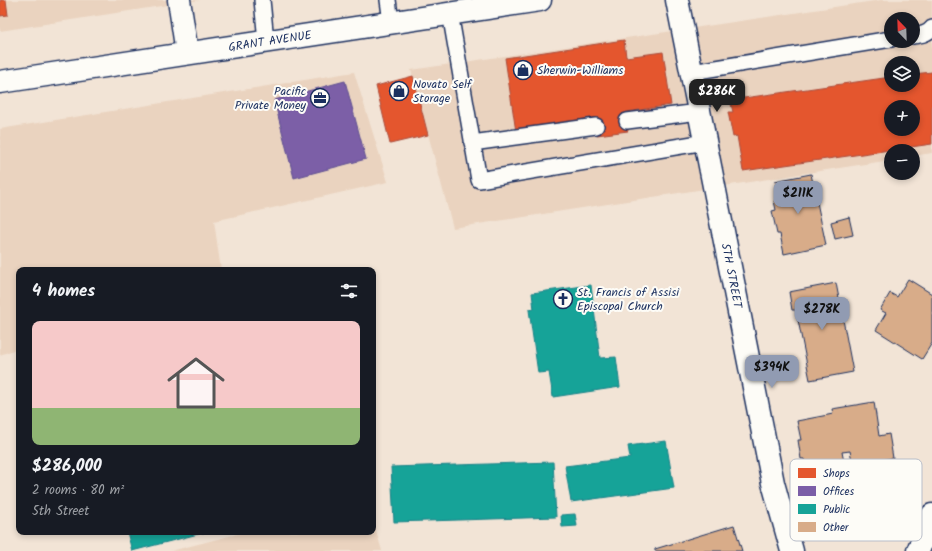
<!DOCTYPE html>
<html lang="en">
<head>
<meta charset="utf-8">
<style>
	body { margin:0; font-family:Kalam,sans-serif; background:#242831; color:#f1f3f6; height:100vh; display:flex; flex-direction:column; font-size:15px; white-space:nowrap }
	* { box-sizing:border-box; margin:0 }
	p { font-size:13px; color:#9ea1a6 }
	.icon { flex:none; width:22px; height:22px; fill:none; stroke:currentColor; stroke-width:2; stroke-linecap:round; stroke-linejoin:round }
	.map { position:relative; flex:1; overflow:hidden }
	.details { position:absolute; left:16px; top:267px; width:360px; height:268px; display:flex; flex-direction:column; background:#171b24; border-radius:8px; box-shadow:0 2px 6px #0003 }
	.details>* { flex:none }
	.needle { width:26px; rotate:337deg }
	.fabs { position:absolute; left:884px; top:12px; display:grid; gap:8px }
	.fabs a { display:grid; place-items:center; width:36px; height:36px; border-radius:50%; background:#171b24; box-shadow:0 2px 6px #0003; font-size:20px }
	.price { position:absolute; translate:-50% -34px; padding:0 9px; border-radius:8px; background:#919bb2; color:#111; font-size:13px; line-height:26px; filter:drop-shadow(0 1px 2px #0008) }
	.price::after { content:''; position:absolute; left:50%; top:24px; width:12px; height:9px; margin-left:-6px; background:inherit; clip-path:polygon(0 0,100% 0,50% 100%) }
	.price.selected { background:#222; color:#fff }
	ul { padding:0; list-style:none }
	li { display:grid; align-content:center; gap:8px; height:212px; padding:0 16px }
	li+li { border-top:1px solid #363941 }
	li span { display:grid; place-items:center; height:124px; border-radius:8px; color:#555 }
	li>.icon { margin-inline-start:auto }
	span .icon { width:72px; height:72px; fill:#fffc; stroke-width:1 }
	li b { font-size:17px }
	h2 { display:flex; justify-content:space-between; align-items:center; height:48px; padding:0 16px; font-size:17px }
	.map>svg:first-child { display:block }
	.built { fill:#ead3bf; fill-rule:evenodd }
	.shops { fill:#e4572e; stroke:#a84b3c; fill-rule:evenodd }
	.offices { fill:#7b5ea7; stroke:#5e5091 }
	.public { fill:#17a398; stroke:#188087 }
	.building { fill:#d8ac89; stroke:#1b2f5e }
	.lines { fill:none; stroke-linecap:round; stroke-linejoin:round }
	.lane-casing { stroke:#1b2f5e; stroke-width:18 }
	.street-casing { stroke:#1b2f5e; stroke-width:25 }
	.secondary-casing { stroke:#1b2f5e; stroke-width:25 }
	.lane { stroke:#fdfcf7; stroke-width:15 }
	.street { stroke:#fdfcf7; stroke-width:22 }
	.secondary { stroke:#fdfcf7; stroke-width:22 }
	.labels { text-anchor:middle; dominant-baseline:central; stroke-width:4; stroke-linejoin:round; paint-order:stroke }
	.street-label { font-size:12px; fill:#1b2f5e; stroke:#fdfcf7 }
	.poi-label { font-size:12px; fill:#1b2f5e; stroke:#fdfcf7; text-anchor:start }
	.key { fill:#fdfcf7; stroke:#b9bec9; stroke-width:1 }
	.key-label { font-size:11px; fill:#1b2f5e }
</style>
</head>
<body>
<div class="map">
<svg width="932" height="551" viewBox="0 0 932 551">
	<rect width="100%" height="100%" fill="#f2e4d6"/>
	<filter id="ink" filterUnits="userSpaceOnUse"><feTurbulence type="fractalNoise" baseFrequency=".025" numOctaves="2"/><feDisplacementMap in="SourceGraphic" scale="8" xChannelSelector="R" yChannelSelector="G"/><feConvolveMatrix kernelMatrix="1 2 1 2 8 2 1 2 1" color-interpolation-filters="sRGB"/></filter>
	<g filter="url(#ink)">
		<path class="built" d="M0 0H200L0 31Z
			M881 0H932V153L913 156V151H891V160L453 228 411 70ZM891 19H913V41H891ZM891 63H913V85H891ZM891 107H913V129H891Z
			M354 72 388 182 214 221 221 270H19V348L0 355V129Z
			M373 520 382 551H171L245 532H373Z"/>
		<path class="shops" d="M0 0H6L8 15 0 16Z
			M624 40 626 57 663 52 671 105 626 112 628 131 597 135 596 126 516 132 505 58Z
			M932 72V144L743 171 737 136 733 137 728 112H733L730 100 891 77V85H913V74ZM891 107H913V129H891Z
			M413 76 428 135 390 144 376 86Z"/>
		<path class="offices" d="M345 81 366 159 294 178 274 100Z"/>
		<path class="public" d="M591 285 600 358 616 357 620 387 553 397 549 372 538 373 529 310 534 309 532 293Z
			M666 441 674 488 571 502 565 466 630 458 628 446Z
			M553 462 556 517 394 522 391 467Z
			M575 514 577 526 562 527 561 515Z
			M127 532H206L132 551Z"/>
		<path class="building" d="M811 174 826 245 784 254 780 234H777L772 211 776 210 774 201 779 199 775 181Z
			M849 217 853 235 835 239 831 222Z
			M908 279 932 294V343L922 359 876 330 886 313 880 310 890 293 897 297Z
			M836 283 853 372 810 380 796 310H792L789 292Z
			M874 402 879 436 889 434 893 458 853 465 850 451 842 452 848 483 860 481 867 522 845 526 844 517 815 522 804 459H801L798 440H801L797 421 833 414 832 409Z
			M734 525 742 551H655V549Z"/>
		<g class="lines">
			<defs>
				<path id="lane" d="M262 0 266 41
					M388 0 391 22
					M450 13 479 180 705 142
					M913 36C920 35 928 34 932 28
					M692 72 891 39
					M627 121 699 112
					M472 143 596 126"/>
				<g id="street">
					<path d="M179 0 187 53"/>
					<path id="s1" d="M677 0 773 483 792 551"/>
					<path d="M918 551 932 515"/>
				</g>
				<g id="secondary">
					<path id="s2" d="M0 82 540 0"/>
				</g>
			</defs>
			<use href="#lane" class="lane-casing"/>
			<use href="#street" class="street-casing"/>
			<use href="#secondary" class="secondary-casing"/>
			<use href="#lane" class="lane"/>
			<use href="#street" class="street"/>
			<use href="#secondary" class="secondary"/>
		</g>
	</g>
	<defs>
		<symbol id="shop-ring" viewBox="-11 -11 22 22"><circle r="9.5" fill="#fdfcf7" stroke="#1b2f5e" stroke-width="1.5"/><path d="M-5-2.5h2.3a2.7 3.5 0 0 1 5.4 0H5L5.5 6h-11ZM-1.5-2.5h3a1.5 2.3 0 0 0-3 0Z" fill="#1b2f5e"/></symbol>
		<symbol id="office-ring" viewBox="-11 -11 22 22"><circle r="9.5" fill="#fdfcf7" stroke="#1b2f5e" stroke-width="1.5"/><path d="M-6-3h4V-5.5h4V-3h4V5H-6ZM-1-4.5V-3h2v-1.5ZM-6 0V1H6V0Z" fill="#1b2f5e"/></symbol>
		<symbol id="church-ring" viewBox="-11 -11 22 22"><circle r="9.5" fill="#fdfcf7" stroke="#1b2f5e" stroke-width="1.5"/><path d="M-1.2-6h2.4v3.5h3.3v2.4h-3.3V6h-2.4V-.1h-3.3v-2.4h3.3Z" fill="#1b2f5e"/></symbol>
	</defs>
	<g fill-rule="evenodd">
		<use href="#shop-ring" x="512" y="59" width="22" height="22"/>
		<use href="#shop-ring" x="388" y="80" width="22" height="22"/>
		<use href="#office-ring" x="309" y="87" width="22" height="22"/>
		<use href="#church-ring" x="552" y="288" width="22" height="22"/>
	</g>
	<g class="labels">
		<g class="street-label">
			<text stroke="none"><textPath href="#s2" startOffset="273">GRANT AVENUE</textPath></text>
			<text stroke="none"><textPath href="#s1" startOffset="281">5TH STREET</textPath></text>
		</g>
		<g class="poi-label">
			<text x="537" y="70">Sherwin-Williams</text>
			<text x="413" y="84">Novato Self<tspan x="413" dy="14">Storage</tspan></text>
			<text x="306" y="91" text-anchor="end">Pacific<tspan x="306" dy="14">Private Money</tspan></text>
			<text x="577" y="292">St. Francis of Assisi<tspan x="577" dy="14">Episcopal Church</tspan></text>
		</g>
	</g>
	<rect x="790" y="459" width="132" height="82" rx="6" class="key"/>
	<rect x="798" y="468" width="18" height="10" fill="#e4572e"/>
	<rect x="798" y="486" width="18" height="10" fill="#7b5ea7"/>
	<rect x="798" y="504" width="18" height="10" fill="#17a398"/>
	<rect x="798" y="522" width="18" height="10" fill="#d8ac89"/>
	<g class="key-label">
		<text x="823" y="477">Shops</text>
		<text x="823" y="495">Offices</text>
		<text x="823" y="513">Public</text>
		<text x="823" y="531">Other</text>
	</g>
</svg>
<div class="fabs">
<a><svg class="needle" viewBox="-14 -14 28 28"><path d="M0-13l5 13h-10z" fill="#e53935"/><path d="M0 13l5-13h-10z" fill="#9ea1a6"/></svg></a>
<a><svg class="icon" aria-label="layers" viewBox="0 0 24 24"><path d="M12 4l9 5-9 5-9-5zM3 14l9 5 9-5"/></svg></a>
<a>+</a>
<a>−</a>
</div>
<b class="price selected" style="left:717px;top:113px">$286K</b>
<b class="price" style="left:798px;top:215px">$211K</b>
<b class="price" style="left:822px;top:331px">$278K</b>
<b class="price" style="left:772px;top:389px">$394K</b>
<section class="details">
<h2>4 homes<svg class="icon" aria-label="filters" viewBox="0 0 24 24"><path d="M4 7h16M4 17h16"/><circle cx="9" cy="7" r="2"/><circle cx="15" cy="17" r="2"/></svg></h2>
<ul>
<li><span style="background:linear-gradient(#f6c9c9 70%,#8fb573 0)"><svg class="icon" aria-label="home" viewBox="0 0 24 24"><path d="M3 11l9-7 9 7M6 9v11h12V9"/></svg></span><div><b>$286,000</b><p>2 rooms · 80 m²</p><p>5th Street</p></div></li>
</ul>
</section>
</div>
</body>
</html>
